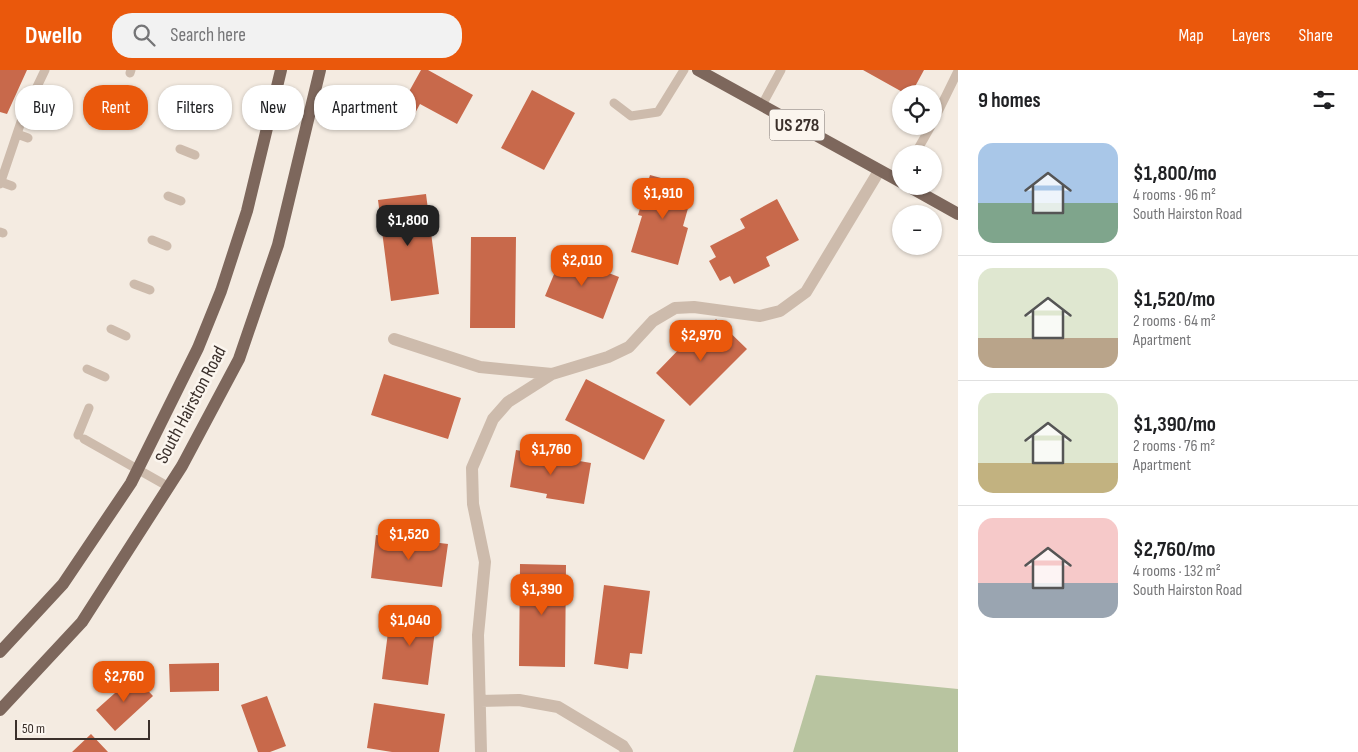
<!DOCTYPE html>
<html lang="en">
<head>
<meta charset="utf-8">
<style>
	body { margin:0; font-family:"Sofia Sans Condensed",sans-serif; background:#f2f2f2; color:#202124; height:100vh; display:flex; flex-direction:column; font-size:19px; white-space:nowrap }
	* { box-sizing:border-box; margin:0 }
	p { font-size:16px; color:#757577 }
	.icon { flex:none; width:28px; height:28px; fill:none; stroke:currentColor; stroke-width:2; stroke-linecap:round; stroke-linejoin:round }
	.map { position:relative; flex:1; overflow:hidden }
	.sheet { display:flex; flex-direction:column; background:#fff; width:400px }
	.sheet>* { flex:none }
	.guide { position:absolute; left:15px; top:15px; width:475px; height:45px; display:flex; gap:10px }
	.tools { position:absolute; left:892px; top:15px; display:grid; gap:10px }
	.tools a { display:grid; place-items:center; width:50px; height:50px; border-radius:50%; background:#fff; box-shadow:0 1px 4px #0004; font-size:25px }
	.scale { position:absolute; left:15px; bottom:12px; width:135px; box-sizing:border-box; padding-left:5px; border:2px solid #3b302b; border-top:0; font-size:14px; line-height:18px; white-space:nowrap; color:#3b302b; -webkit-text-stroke:4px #fbf5ee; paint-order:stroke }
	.price { position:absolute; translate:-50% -42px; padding:0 11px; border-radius:10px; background:#ea580c; color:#fff; font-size:16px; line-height:32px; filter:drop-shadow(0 1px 2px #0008) }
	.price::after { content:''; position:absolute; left:50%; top:30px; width:15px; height:11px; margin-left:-8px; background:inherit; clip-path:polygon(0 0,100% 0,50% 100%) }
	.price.active { background:#222; color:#fff }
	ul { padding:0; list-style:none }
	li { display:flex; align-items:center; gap:15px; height:125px; padding:0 20px }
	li+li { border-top:1px solid #e0e0e0 }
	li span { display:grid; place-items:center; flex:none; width:140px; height:100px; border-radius:15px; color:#555 }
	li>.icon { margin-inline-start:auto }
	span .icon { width:60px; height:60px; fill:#fffc; stroke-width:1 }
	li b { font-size:21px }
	h2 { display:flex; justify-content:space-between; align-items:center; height:60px; padding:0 20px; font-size:21px }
	.tag { padding:0 18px; border-radius:20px; background:#fff; box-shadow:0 1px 4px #0004; font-size:18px; line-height:45px }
	.tag.active { background:#ea580c; color:#fff }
	header { display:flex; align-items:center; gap:30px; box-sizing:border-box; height:70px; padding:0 25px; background:#ea580c; color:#fff }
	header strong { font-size:24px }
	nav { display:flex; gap:28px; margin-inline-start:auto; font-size:18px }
	.search { width:350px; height:45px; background:#f2f2f2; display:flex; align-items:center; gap:12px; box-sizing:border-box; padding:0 18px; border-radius:20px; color:#757577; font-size:19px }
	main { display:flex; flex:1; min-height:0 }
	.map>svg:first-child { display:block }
	.green { fill:#b8c4a0 }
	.building { fill:#c8694b }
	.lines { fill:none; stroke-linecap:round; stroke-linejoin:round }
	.lane { stroke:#cdbbac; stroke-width:9 }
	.street { stroke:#cdbbac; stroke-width:12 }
	.primary { stroke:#7d675c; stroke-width:12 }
	.labels { text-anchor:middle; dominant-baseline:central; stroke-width:5; stroke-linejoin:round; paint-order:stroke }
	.shield { fill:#fbf5ee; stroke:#756b66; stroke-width:1 }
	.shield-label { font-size:18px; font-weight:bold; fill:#3b302b }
	.street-label { font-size:19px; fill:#3b302b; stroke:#fbf5ee }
</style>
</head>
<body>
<header>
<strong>Dwello</strong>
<div class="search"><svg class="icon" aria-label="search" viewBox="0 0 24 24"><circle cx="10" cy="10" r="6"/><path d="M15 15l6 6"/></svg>Search here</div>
<nav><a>Map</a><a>Layers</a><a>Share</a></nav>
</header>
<main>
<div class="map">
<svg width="958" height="682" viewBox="0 0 958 682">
	<rect width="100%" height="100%" fill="#f4ebe1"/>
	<path class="green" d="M816 605 958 619V682H793Z"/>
	<path class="building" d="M0 0H27L7 44 0 42Z
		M421 0H428L473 25 457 54 420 34 413 47 387 33 394 20 406 27Z
		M863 0H924L911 24H906Z
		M532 20 575 43 544 100 501 78Z
		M650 105 694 117 683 156 688 158 678 195 631 182 642 146 638 145Z
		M426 124 439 224 391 231 378 130Z
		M777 129 799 170 766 187 770 196 734 214 730 206 720 211 709 191 716 187 710 176 745 158 740 149Z
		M471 167H516L515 258H470Z
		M562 185 619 207 603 249 545 226Z
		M716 249 747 279 690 336 656 303 685 273 689 277Z
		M384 304 461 328 448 369 371 345Z
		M586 309 665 350 644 390 565 350Z
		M516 380 591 393 584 434 546 428 547 424 510 417Z
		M376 465 448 474 442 517 371 508Z
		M520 494 566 495 565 597 519 596Z
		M604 515 650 521 642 584 630 583 628 599 594 594Z
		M391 539 437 545 428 615 382 609Z
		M219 593V621L170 622 169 594Z
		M134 606 153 626 115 661 96 640Z
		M267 626 286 676 270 682H258L241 635Z
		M374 633 445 644 439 682H392L367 678Z
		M91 664 108 682H72Z"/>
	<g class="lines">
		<path class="lane" d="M130 3 131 0
			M36 20 47 24
			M195 30 208 35
			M614 33 631 46 658 42 684 0
			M762 35 781 0
			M934 50 958 1
			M17 64 28 68
			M180 79 195 85
			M915 84 931 56
			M1 112 12 116
			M0 114 23 46 45 0
			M168 126 181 131
			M0 162 3 163
			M152 170 167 176
			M134 214 150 220
			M111 259 126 266
			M87 299 105 307
			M78 365 89 338
			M84 369 169 417"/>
		<path class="street" d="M394 269 480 297 552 304
			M480 631 519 630 558 637 623 676 627 682
			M481 682 478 565 485 492 473 434 472 398 493 349 508 332 552 304 608 287 629 277 653 251 675 238 694 237 760 246 780 241 806 222 879 101"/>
		<path class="primary" d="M698 0 901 112
			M908 116 958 144
			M0 582 63 514 131 413 198 278 221 221 247 141 281 0
			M0 640 82 552 182 396 239 289 278 175 320 0"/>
	</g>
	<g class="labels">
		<rect class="shield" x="769.5" y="39.5" width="55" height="31" rx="4"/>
		<g class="shield-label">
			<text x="797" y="55">US 278</text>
		</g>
		<g class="street-label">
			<text transform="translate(191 335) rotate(-62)">South Hairston Road</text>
		</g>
	</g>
</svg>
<div class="tools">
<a><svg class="icon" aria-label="locate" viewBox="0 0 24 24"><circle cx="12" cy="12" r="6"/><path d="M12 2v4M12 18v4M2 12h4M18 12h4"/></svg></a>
<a>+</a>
<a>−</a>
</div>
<div class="scale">50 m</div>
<b class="price" style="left:663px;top:150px">$1,910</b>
<b class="price active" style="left:408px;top:177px">$1,800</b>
<b class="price" style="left:582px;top:217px">$2,010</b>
<b class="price" style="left:701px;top:292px">$2,970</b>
<b class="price" style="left:551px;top:406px">$1,760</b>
<b class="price" style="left:409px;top:491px">$1,520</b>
<b class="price" style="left:542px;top:546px">$1,390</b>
<b class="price" style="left:410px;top:577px">$1,040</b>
<b class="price" style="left:124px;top:633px">$2,760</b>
<div class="guide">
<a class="tag">Buy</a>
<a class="tag active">Rent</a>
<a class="tag">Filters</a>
<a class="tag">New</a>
<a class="tag">Apartment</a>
</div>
</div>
<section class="sheet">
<h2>9 homes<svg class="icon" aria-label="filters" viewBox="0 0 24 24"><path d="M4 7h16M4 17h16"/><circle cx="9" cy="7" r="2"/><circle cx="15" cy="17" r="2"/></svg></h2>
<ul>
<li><span style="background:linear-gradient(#a9c7e8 60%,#7fa58c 0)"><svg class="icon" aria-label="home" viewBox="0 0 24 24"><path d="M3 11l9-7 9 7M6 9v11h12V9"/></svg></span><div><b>$1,800/mo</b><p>4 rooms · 96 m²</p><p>South Hairston Road</p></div></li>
<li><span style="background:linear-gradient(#dfe7d0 70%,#b9a48a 0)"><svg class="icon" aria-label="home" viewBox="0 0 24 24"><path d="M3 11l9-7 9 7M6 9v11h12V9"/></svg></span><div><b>$1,520/mo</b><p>2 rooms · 64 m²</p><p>Apartment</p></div></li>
<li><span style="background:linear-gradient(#dfe7d0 70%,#c2b280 0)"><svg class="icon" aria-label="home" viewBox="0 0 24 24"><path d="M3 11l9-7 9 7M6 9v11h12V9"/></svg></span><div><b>$1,390/mo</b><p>2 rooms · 76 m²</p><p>Apartment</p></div></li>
<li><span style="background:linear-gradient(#f6c9c9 65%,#9aa5b1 0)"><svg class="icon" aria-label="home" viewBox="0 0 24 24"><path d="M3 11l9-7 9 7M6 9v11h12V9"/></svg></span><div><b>$2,760/mo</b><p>4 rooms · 132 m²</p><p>South Hairston Road</p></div></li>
</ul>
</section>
</main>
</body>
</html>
